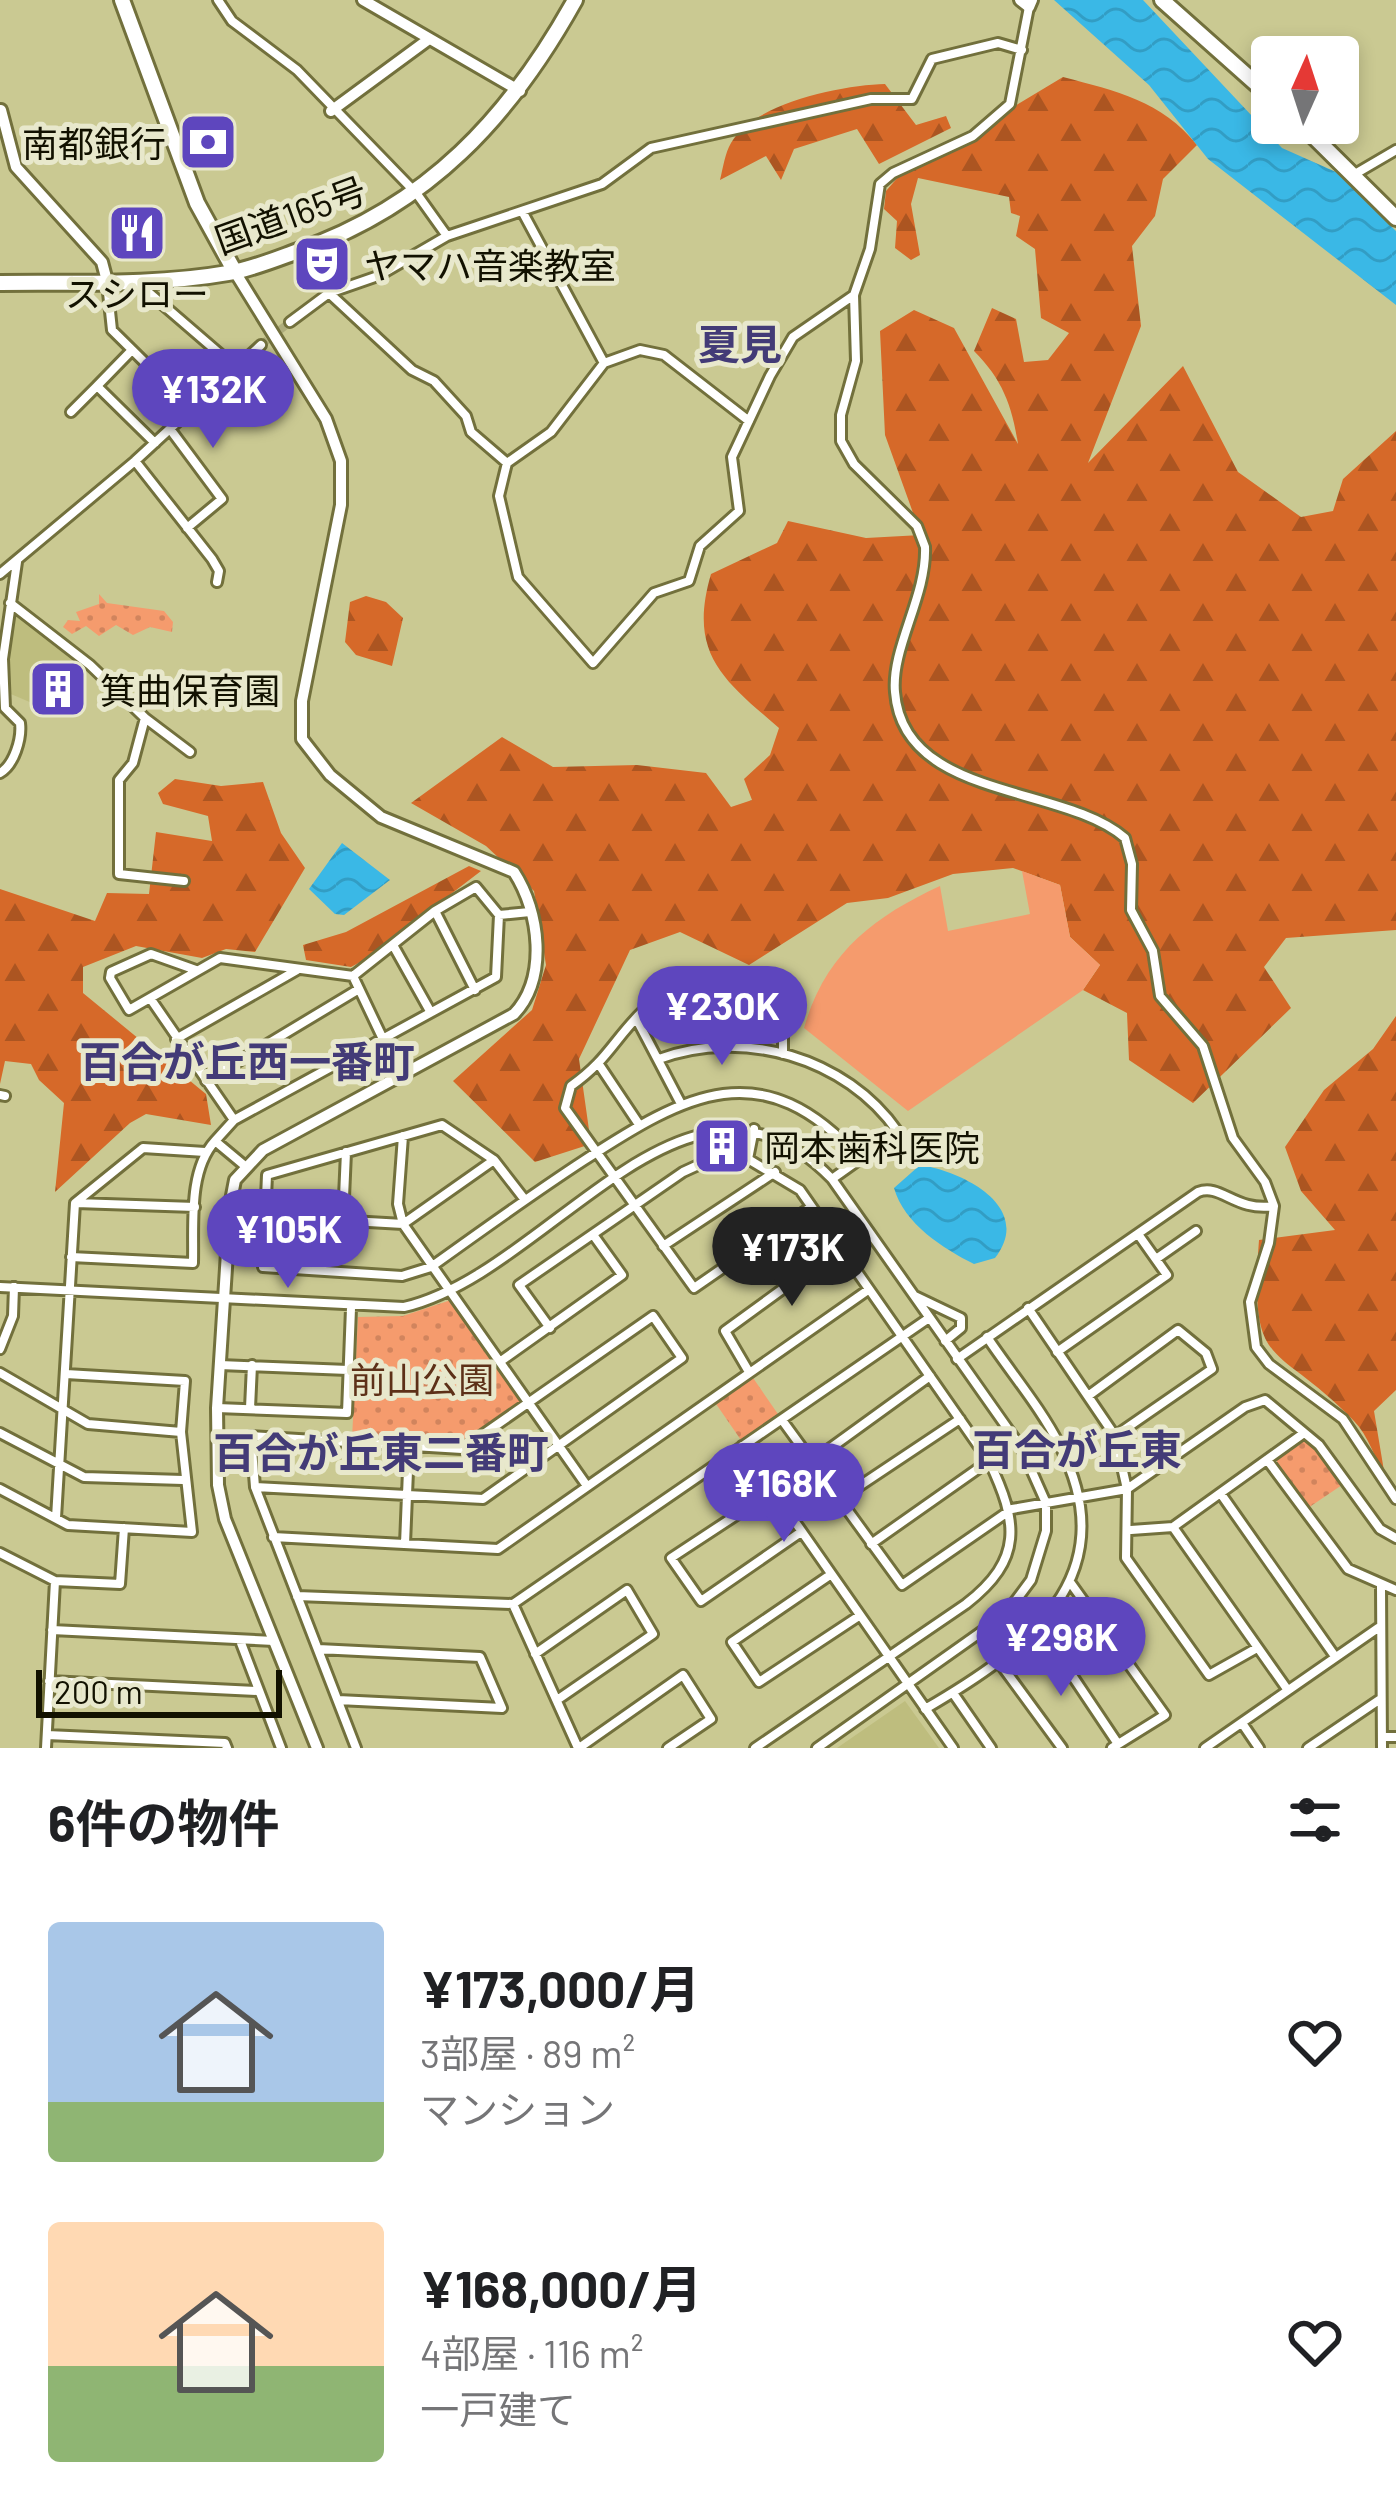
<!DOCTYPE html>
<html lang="ja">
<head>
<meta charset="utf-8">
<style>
	body { margin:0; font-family:Barlow,"Noto Sans JP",sans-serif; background:#f2f2f2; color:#202124; height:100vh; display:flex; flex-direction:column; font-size:45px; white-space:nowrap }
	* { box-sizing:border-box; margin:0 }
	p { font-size:39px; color:#757577 }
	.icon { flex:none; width:66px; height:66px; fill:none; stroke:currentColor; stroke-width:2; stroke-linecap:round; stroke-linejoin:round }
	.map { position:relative; height:1748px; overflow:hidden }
	.drawer { display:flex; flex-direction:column; background:#fff; flex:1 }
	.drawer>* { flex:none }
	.needle { width:78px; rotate:3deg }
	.buttons { position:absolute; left:1251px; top:36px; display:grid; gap:24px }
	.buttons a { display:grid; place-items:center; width:108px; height:108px; border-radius:12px; background:#fff; box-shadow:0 6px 18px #0003; font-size:60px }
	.scale { position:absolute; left:36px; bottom:30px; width:246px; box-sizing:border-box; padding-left:12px; border:6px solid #121100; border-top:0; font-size:33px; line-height:42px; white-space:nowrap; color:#121100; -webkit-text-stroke:9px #e8e8cc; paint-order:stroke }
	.price { position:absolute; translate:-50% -102px; padding:0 27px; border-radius:42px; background:#5e46be; color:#fff; font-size:39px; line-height:78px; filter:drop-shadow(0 3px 6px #0008) }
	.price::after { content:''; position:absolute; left:50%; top:72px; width:36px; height:27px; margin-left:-18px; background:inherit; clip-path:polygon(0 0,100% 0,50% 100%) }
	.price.current { background:#222; color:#fff }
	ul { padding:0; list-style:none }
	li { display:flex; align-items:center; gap:36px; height:300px; padding:0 48px }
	li span { display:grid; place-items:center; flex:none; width:336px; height:240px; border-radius:12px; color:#555 }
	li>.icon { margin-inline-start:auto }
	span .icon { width:144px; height:144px; fill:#fffc; stroke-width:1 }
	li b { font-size:51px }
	h2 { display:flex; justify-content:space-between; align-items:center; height:144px; padding:0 48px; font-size:51px }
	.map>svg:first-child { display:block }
	.built { fill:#bebd7e }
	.grass { fill:url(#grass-dots) }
	.forest { fill:url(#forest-firs) }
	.garden { fill:#f59b6d }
	.water { fill:url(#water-waves) }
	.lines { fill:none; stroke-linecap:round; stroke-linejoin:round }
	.minor-tunnel { stroke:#aead7c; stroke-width:8; stroke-dasharray:8 4; stroke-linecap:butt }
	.minor-casing { stroke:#72703c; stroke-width:14 }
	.tertiary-casing { stroke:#72703c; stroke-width:16 }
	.primary-casing { stroke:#72703c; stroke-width:20 }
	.trunk-casing { stroke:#72703c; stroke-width:20 }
	.minor { stroke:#fff; stroke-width:8 }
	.tertiary { stroke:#fff; stroke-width:10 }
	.primary { stroke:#fff; stroke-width:14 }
	.trunk { stroke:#fff; stroke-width:14 }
	.labels { text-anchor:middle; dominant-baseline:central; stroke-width:10; stroke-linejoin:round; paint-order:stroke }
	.poi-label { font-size:36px; fill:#121100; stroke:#e8e8cc; text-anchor:start }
	.street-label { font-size:36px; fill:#121100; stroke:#e8e8cc }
	.park-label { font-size:36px; fill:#5d3018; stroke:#e8e8cc }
	.quarter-label { font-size:42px; font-weight:bold; fill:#433b77; stroke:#e8e8cc }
</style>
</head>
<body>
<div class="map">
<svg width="1396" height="1748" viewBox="0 0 1396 1748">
	<defs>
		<pattern id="grass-dots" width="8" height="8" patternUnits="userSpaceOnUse" patternTransform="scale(3)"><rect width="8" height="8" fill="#f59b6d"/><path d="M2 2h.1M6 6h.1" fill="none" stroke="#d1845d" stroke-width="1.8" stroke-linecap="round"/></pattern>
		<pattern id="forest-firs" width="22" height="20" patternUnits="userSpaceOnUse" patternTransform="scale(3)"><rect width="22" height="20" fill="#d66929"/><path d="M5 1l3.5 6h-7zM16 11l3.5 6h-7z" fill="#ac5521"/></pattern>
		<pattern id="water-waves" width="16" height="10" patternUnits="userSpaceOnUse" patternTransform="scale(3)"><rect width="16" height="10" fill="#3ab8e6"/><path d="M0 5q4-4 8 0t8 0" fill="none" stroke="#329dc4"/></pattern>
	</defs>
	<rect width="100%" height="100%" fill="#cac992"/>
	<path class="built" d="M12 608 78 658 69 670 82 682 58 714 6 692Z
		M905 1701 939 1748H836H837Z"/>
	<path class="grass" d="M99 594 107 603 164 611 173 622 172 632 150 627 133 635 116 625 99 636 86 626 72 634 63 627 68 620 80 621 76 612 99 604Z
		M451 1300 524 1403 461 1446 352 1439 358 1317 403 1316Z
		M751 1375 780 1417 743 1443 714 1401Z
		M1304 1441 1312 1443 1342 1485 1308 1508 1277 1465V1457Z"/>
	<path class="forest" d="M1063 77C1116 91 1162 101 1197 145L1163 179 1155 216 1132 246 1141 326 1088 463 1183 366 1238 472 1301 517 1333 511 1343 479 1396 431V930L1286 938 1264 967 1291 1008 1193 1103 1129 1060 1127 1013 1083 990 1100 965 1070 937 1060 885 1013 868 953 874 888 898 847 903 749 965 680 932 630 950 579 1059 591 1144 535 1162 453 1081 532 1010 546 965 534 891 486 846 411 803 502 737 553 767 637 765 706 773 731 807 752 800 744 779 770 755 779 728C722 679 688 653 711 574L777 543 788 521 866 538 921 535 885 435 880 331 914 310 954 328 1018 444C1012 405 1002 379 974 351L992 308 1016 319 1024 362 1048 360 1069 333 1041 318 1035 249 1016 236 1020 216 1011 213 1009 197 918 178 911 204 920 255 911 260 895 248 897 221 884 209 886 191 899 176Z
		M885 84 916 125 946 116 951 128 879 164 857 129 794 149 781 180 766 156 720 180C723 168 725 153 731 143 753 103 843 85 885 84Z
		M366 596 386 602 403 618 392 666 356 655 345 642 350 602Z
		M175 779 221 786 263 782 281 833 305 868 255 952 226 949 202 958 136 946 83 967V993L206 1094 211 1125 146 1114 130 1123 55 1192 64 1103 39 1080 31 1064 5 1061 0 1084V889L95 921 107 893 149 894 156 832 212 841 208 816 163 804 158 793Z
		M469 866 481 871 366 959 351 967 306 960 303 945 346 932Z
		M1396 1016V1390L1374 1411 1385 1477C1376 1460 1368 1435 1354 1421 1275 1339 1249 1375 1259 1240L1335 1230 1301 1191 1285 1147 1324 1090 1373 1049Z"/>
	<path class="garden" d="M1022 871 1060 885 1070 937 1100 965 1083 990 908 1111 804 1028C825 954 873 917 940 886L948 931 1030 914Z"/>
	<path class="water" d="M1054 0H1143L1282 148 1336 172 1396 231V305L1208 159 1149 85Z
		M342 843 390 880 344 915 335 914 309 889Z
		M920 1165C961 1171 1035 1206 995 1258L974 1264C944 1249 904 1224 894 1188Z"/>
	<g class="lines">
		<path class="minor-tunnel" d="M261 345 290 322"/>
		<defs>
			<path id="minor" d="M218 0 232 21 297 70 417 194 447 236
				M1029 7 1010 104 973 136 893 173 880 184 870 249 854 295 856 361 841 415V441L854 464 917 526 925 547C927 596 891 648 895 692 903 800 1063 784 1125 838L1132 864 1131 910 1153 951 1160 996 1203 1046 1233 1138 1265 1182 1274 1206 1269 1243 1250 1302 1256 1347 1269 1364 1343 1419 1396 1499
				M1355 174 1396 150
				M522 211 604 363
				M107 283 112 330 191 408
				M140 285 234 366
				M329 293 412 370 434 381 466 416 471 432 507 463
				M290 322 329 293 378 276 447 236 602 184 651 148 871 99H912L932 59 998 43 1022 50
				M132 350 97 386 155 443
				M71 412 97 386
				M170 429 222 499 187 528
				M135 461 212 559 219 571 217 582
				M507 463 499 496 518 577 593 663 654 593 689 581 700 546 739 511 732 457 770 376 793 337 854 295
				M507 463 551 432 604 363 640 350 664 355 749 421
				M0 574 135 461 261 345
				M10 603 90 665 145 718 133 763 119 780V874L184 881
				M145 718 190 752
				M0 773C14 765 22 739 20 723L5 708 3 659 17 562
				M435 911 475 990
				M499 915 530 912
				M393 945 430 1011
				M196 970 151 954 111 972 110 978 129 1010 220 958 353 976 435 911 476 887 499 915 496 977 234 1120 215 1141
				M353 976 401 1077
				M150 998 234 1120
				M637 1020 680 1102
				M176 1039 297 970
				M783 1054V1000C751 995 667 986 643 1011 614 1039 608 1060 571 1086L565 1108 694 1288 811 1207
				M659 1059C743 1028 846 1057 898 1132L832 1179
				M600 1066 638 1123
				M206 1081 359 989
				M0 1095 5 1096
				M403 1136 398 1204 403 1224 587 1486
				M748 1159 754 1129
				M525 1200 494 1160 442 1125 267 1175 263 1267 402 1276 431 1267C481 1231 531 1195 583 1161 686 1094 762 1050 860 1159
				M76 1203 195 1207
				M265 1216 403 1224 494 1160
				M343 1220 346 1152
				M663 1246 775 1172
				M71 1257 193 1263C194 1224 188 1171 215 1141L245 1166
				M1156 1259 1196 1231
				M0 1287 404 1307C551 1273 687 1029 832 1179L1022 1449 1046 1503V1531L1031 1580 1005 1615 817 1748
				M915 1296 961 1318V1328L945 1341
				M1028 1308 1115 1436 1127 1489 1126 1558 1209 1675 1257 1648
				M550 1328 519 1285 683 1172 707 1161 748 1159 800 1190 989 1461C1018 1522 1024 1559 966 1604L755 1748
				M0 1349 13 1316 14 1287
				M1057 1352 1167 1275 1138 1234
				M957 1359 1198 1192C1221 1183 1235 1212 1274 1206
				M501 1361 622 1275 594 1236
				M220 1365 348 1370
				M749 1372 725 1331 839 1248
				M0 1373 88 1424 181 1432
				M1088 1396 1178 1330 1206 1353 1212 1369 1115 1436
				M217 1408 347 1413 351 1308
				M250 1408 252 1365
				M782 1420 902 1585 1012 1509 1127 1489 1245 1407 1265 1400 1319 1445 1380 1529 1396 1538
				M0 1433 84 1477 183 1480
				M742 1446 953 1748
				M814 1460 930 1376
				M1268 1461 1348 1569 1396 1590
				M255 1487 483 1499 682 1358 653 1316 462 1449 251 1436 255 1487 356 1748
				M0 1489 68 1525 192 1532 181 1432 185 1381 66 1374
				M773 1491 671 1558 701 1601 801 1532
				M1221 1494 1334 1655
				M840 1499 960 1419
				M56 1518 75 1203 143 1148 205 1152
				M1173 1527 1287 1689
				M1131 1530 1173 1527 1304 1433
				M273 1537 498 1549 868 1290
				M405 1544 409 1446
				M871 1544 989 1461
				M0 1553 55 1581 120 1584 124 1528
				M830 1575 732 1642 759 1682 859 1616
				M1070 1582 1165 1715 1112 1748
				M1381 1587 1382 1748
				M297 1596 513 1604 929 1318
				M513 1604 578 1748
				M1041 1629 1118 1744
				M52 1630 274 1641
				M241 1643 281 1748
				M318 1649 480 1657 502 1708 338 1700
				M535 1654 627 1590 653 1634 557 1700
				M999 1662 1062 1748
				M49 1681 257 1691
				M953 1693 991 1748
				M925 1709C1026 1650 1127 1578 1060 1446 1041 1408 1011 1373 987 1337
				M1242 1723 1259 1748
				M47 1735 225 1743 227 1748
				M1383 1737H1396
				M46 1748 55 1581
				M579 1748 683 1675 711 1719 668 1748
				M1205 1748 1378 1628
				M1308 1748 1379 1700"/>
			<path id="tertiary" d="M363 0 520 91
				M1020 0 1029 7 1032 0
				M1 110 16 167 102 262 107 281
				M331 111 429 39
				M235 272 326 419 341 461V505L302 701V739L330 775 381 817 514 872C540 912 548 978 514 1014L263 1150 235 1180 230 1206 217 1408 218 1485 225 1519 317 1748"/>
			<path id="primary" d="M122 0 197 203 235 272
				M1162 0 1272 98
				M1300 123 1396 218"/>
			<path id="trunk" d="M0 283C76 282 154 286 228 273 252 269 276 259 298 251 428 206 510 117 575 0"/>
		</defs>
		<use href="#minor" class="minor-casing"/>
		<use href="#tertiary" class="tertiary-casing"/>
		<use href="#primary" class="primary-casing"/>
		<use href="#trunk" class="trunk-casing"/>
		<use href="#minor" class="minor"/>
		<use href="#tertiary" class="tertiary"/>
		<use href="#primary" class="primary"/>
		<use href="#trunk" class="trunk"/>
	</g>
	<defs>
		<symbol id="bank-square" viewBox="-11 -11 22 22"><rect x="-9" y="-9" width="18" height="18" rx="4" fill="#5e46be" stroke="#e8e8cc"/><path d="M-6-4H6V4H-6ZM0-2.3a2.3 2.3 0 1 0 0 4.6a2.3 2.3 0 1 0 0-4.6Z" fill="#fff"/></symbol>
		<symbol id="restaurant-square" viewBox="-11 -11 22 22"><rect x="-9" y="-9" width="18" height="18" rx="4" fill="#5e46be" stroke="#e8e8cc"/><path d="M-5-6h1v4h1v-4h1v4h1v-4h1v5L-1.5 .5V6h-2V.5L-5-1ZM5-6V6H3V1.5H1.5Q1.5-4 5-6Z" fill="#fff"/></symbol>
		<symbol id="theatre-square" viewBox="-11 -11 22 22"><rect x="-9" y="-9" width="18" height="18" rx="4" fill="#5e46be" stroke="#e8e8cc"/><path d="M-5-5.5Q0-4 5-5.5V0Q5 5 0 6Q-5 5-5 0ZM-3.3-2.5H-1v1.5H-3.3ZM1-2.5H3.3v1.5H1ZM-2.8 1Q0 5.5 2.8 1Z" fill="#fff"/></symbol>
		<symbol id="building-square" viewBox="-11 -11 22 22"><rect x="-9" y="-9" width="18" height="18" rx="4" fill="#5e46be" stroke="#e8e8cc"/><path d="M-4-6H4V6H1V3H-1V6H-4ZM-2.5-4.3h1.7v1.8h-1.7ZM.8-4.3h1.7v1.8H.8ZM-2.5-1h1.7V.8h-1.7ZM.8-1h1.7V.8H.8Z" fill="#fff"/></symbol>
	</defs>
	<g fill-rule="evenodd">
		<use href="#bank-square" x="175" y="109" width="66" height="66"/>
		<use href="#restaurant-square" x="104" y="200" width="66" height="66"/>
		<use href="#theatre-square" x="289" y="231" width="66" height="66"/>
		<use href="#building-square" x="25" y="656" width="66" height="66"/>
		<use href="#building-square" x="689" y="1113" width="66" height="66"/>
	</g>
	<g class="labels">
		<g class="poi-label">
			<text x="166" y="142" text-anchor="end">南都銀行</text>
			<text x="364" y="264">ヤマハ音楽教室</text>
			<text x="137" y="292" text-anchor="middle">スシロー</text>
			<text x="100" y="689">箕曲保育園</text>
			<text x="764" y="1146">岡本歯科医院</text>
		</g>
		<g class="street-label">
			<text transform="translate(290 214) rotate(-20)">国道165号</text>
		</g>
		<g class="park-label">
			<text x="422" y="1378">前山公園</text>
		</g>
		<g class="quarter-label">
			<text x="740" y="343">夏見</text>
			<text x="247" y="1060">百合が丘西一番町</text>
			<text x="1077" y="1448">百合が丘東</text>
			<text x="381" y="1451">百合が丘東二番町</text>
		</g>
	</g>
</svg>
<div class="buttons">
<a><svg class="needle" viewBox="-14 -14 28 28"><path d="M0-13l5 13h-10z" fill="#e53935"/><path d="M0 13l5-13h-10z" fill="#757577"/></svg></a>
</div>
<div class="scale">200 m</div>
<b class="price" style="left:213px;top:451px">¥132K</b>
<b class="price" style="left:722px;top:1068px">¥230K</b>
<b class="price" style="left:288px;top:1291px">¥105K</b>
<b class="price current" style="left:792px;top:1309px">¥173K</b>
<b class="price" style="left:784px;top:1545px">¥168K</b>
<b class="price" style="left:1061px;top:1699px">¥298K</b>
</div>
<section class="drawer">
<h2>6件の物件<svg class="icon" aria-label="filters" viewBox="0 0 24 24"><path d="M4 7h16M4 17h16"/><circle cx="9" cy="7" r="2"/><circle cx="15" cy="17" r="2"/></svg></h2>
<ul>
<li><span style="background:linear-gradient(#a9c7e8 75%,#8fb573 0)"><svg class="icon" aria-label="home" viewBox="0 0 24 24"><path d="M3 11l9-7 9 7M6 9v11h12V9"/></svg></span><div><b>¥173,000/月</b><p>3部屋 · 89 m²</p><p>マンション</p></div><svg class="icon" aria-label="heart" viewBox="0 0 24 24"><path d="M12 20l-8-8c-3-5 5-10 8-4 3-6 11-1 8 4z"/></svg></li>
<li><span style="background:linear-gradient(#ffd9b3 60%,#8fb573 0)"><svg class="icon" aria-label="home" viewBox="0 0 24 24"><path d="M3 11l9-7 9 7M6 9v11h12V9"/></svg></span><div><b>¥168,000/月</b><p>4部屋 · 116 m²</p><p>一戸建て</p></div><svg class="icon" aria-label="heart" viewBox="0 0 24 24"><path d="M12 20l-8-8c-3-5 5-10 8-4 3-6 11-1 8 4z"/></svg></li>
</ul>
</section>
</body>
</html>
